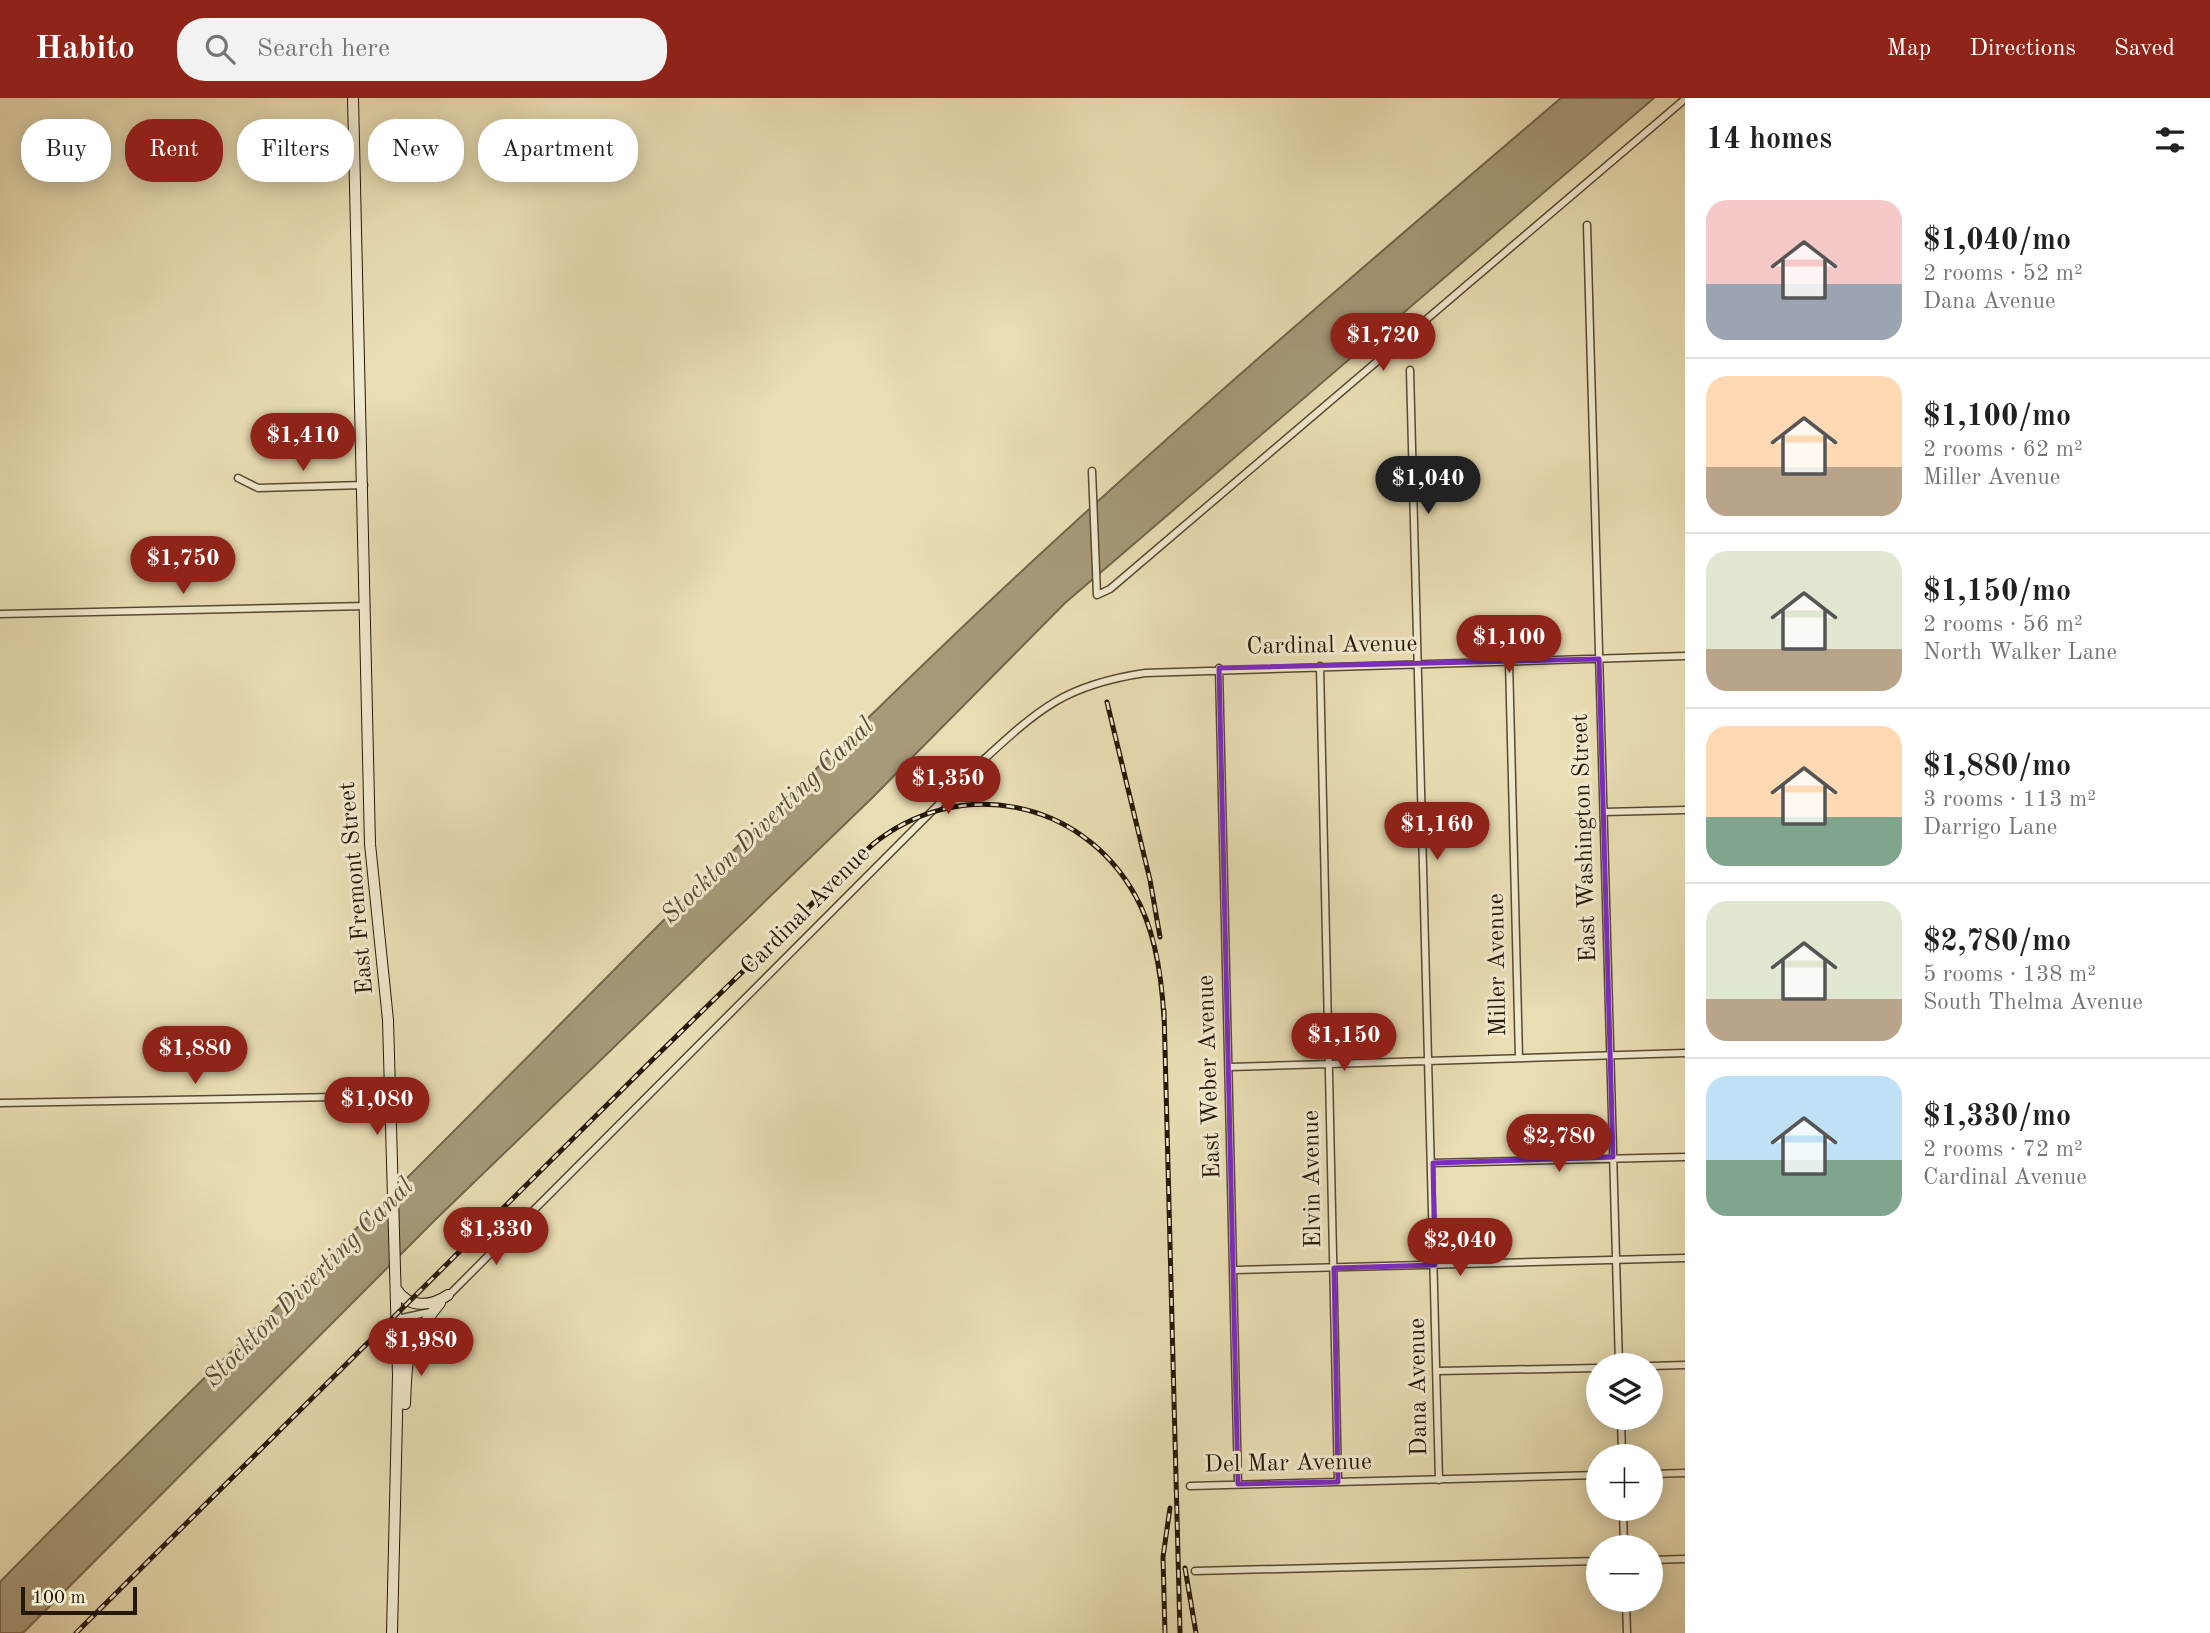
<!DOCTYPE html>
<html lang="en">
<head>
<meta charset="utf-8">
<style>
	body { margin:0; font-family:"Old Standard TT",serif; background:#f2f2f2; color:#202124; height:100vh; display:flex; flex-direction:column; font-size:26px; white-space:nowrap }
	* { box-sizing:border-box; margin:0 }
	p { font-size:23px; color:#757577 }
	.icon { flex:none; width:38px; height:38px; fill:none; stroke:currentColor; stroke-width:2; stroke-linecap:round; stroke-linejoin:round }
	.map { position:relative; flex:1; overflow:hidden }
	.drawer { display:flex; flex-direction:column; background:#fff; width:525px }
	.drawer>* { flex:none }
	.top-card { position:absolute; left:21px; top:21px; width:665px; height:63px; display:flex; gap:14px }
	.controls { position:absolute; left:1586px; top:1255px; display:grid; gap:14px }
	.controls a { display:grid; place-items:center; width:77px; height:77px; border-radius:50%; background:#fff; box-shadow:0 4px 18px #0003; font-size:35px }
	.scale { position:absolute; left:21px; bottom:18px; width:116px; box-sizing:border-box; padding-left:7px; border:4px solid #251808; border-top:0; font-size:19px; line-height:24px; white-space:nowrap; color:#251808; -webkit-text-stroke:5px #f1e9ce; paint-order:stroke }
	.price { position:absolute; translate:-50% -60px; padding:0 16px; border-radius:24px; background:#8f2418; color:#fff; font-size:23px; line-height:46px; filter:drop-shadow(0 2px 4px #0008) }
	.price::after { content:''; position:absolute; left:50%; top:42px; width:21px; height:16px; margin-left:-10px; background:inherit; clip-path:polygon(0 0,100% 0,50% 100%) }
	.price.current { background:#222; color:#fff }
	ul { padding:0; list-style:none }
	li { display:flex; align-items:center; gap:21px; height:175px; padding:0 21px }
	li+li { border-top:2px solid #e0e0e0 }
	li span { display:grid; place-items:center; flex:none; width:196px; height:140px; border-radius:21px; color:#555 }
	li>.icon { margin-inline-start:auto }
	span .icon { width:84px; height:84px; fill:#fffc; stroke-width:1 }
	li b { font-size:30px }
	h2 { display:flex; justify-content:space-between; align-items:center; height:84px; padding:0 21px; font-size:30px }
	.pill { padding:0 24px; border-radius:28px; background:#fff; box-shadow:0 4px 18px #0003; font-size:24px; line-height:63px }
	.pill.current { background:#8f2418; color:#fff }
	header { display:flex; align-items:center; gap:42px; box-sizing:border-box; height:98px; padding:0 35px; background:#8f2418; color:#fff }
	header strong { font-size:33px }
	nav { display:flex; gap:38px; margin-inline-start:auto; font-size:24px }
	.search { width:490px; height:63px; background:#f2f2f2; display:flex; align-items:center; gap:18px; box-sizing:border-box; padding:0 24px; border-radius:28px; color:#757577; font-size:26px }
	main { display:flex; flex:1; min-height:0 }
	.map>svg:first-child { display:block }
	.water { fill:#a69a79; stroke:#72664c; stroke-width:2 }
	.lines { fill:none; stroke-linecap:round; stroke-linejoin:round }
	.minor-casing { stroke:#564933; stroke-width:9 }
	.secondary-casing { stroke:#251808; stroke-width:12 }
	.minor { stroke:#f1e9ce; stroke-width:6 }
	.secondary { stroke:#f1e9ce; stroke-width:10 }
	.rail-casing { stroke:#251808; stroke-width:5 }
	.rail { stroke:#f1e9ce; stroke-width:2.5; stroke-dasharray:8; stroke-linecap:butt }
	.marked { fill:none; stroke:#7b2cbf; stroke-width:5; stroke-linejoin:round }
	.labels { text-anchor:middle; dominant-baseline:central; stroke-width:6; stroke-linejoin:round; paint-order:stroke }
	.street-label { font-size:24px; fill:#251808; stroke:#f1e9ce }
	.water-label { font-size:26px; font-style:italic; fill:#594c35; stroke:#f1e9ce }
</style>
</head>
<body>
<header>
<strong>Habito</strong>
<div class="search"><svg class="icon" aria-label="search" viewBox="0 0 24 24"><circle cx="10" cy="10" r="6"/><path d="M15 15l6 6"/></svg>Search here</div>
<nav><a>Map</a><a>Directions</a><a>Saved</a></nav>
</header>
<main>
<div class="map">
<svg width="1685" height="1535" viewBox="0 0 1685 1535">
	<rect width="100%" height="100%" fill="#e9ddb3"/>
	<filter id="stains"><feTurbulence type="fractalNoise" baseFrequency=".00286" numOctaves="4"/><feColorMatrix values="0 0 0 0 .2 0 0 0 0 .09 0 0 0 0 .02 0 0 0 .5 -.17"/></filter>
	<radialGradient id="worn" r=".72"><stop offset=".6" stop-color="#630" stop-opacity="0"/><stop offset="1" stop-color="#630" stop-opacity=".3"/></radialGradient>
	<path class="water" d="M1561 0H1654L1065 505 872 700 434 1123 23 1535H0V1484C134 1347 272 1215 407 1080 601 886 793 689 992 501 1176 328 1369 164 1561 0Z"/>
	<g class="lines">
		<defs>
			<path id="minor" d="M1587 127 1619 1267
				M1410 272 1439 1382
				M1092 373 1097 497 1110 491 1685 1
				M238 380 258 390 364 387
				M0 516 366 508
				M1509 563 1519 960
				M1320 568 1338 1384
				M1219 570 1238 1386
				M1604 714 1685 712
				M1230 969 1685 955
				M0 1005 391 998
				M1433 1065 1685 1059
				M1235 1172 1685 1160
				M446 1200 980 665C1039 611 1064 587 1145 575L1685 558
				M397 1221 430 1214
				M1650 1268 1685 1267
				M1438 1273 1598 1270
				M1621 1320 1622 1358
				M1650 1376 1685 1375
				M1190 1388 1598 1377
				M1623 1410 1624 1449
				M1650 1462 1685 1461
				M1195 1473 1598 1463
				M1626 1502 1627 1535"/>
			<path id="secondary" d="M353 0 370 746 388 922 398 1277 392 1535
				M397 1192C409 1211 432 1208 448 1197
				M405 1306C407 1254 407 1246 440 1205"/>
		</defs>
		<use href="#minor" class="minor-casing"/>
		<use href="#secondary" class="secondary-casing"/>
		<use href="#minor" class="minor"/>
		<use href="#secondary" class="secondary"/>
		<defs>
			<path id="rail" d="M1107 604 1150 782 1160 839
				M1164 912 1180 1535
				M1185 1470 1196 1535
				M76 1535 644 970 872 747C957 677 1081 700 1135 797 1156 834 1162 880 1164 922
				M1165 1535 1163 1459 1170 1410"/>
		</defs>
		<use href="#rail" class="rail-casing"/>
		<use href="#rail" class="rail"/>
	</g>
	<path class="marked" d="M1599 561 1613 1059 1433 1065 1435 1167 1334 1170 1338 1384 1238 1386 1219 570Z"/>
	<g class="labels">
		<g class="street-label">
			<text transform="translate(1332 548) rotate(-1)">Cardinal Avenue</text>
			<text transform="translate(1585 740) rotate(-92)">East Washington Street</text>
			<text transform="translate(357 790) rotate(-95)">East Fremont Street</text>
			<text transform="translate(806 813) rotate(-45)">Cardinal Avenue</text>
			<text transform="translate(1498 867) rotate(-91)">Miller Avenue</text>
			<text transform="translate(1210 979) rotate(-92)">East Weber Avenue</text>
			<text transform="translate(1313 1081) rotate(-91)">Elvin Avenue</text>
			<text transform="translate(1419 1289) rotate(-91)">Dana Avenue</text>
			<text transform="translate(1288 1366) rotate(-1)">Del Mar Avenue</text>
		</g>
		<g class="water-label">
			<text transform="translate(768 723) rotate(-44)">Stockton Diverting Canal</text>
			<text transform="translate(309 1185) rotate(-45)">Stockton Diverting Canal</text>
		</g>
	</g>
	<rect width="100%" height="100%" filter="url(#stains)"/>
	<rect width="100%" height="100%" fill="url(#worn)"/>
</svg>
<div class="controls">
<a><svg class="icon" aria-label="layers" viewBox="0 0 24 24"><path d="M12 4l9 5-9 5-9-5zM3 14l9 5 9-5"/></svg></a>
<a>+</a>
<a>−</a>
</div>
<div class="scale">100 m</div>
<b class="price" style="left:1383px;top:275px">$1,720</b>
<b class="price" style="left:303px;top:375px">$1,410</b>
<b class="price current" style="left:1428px;top:418px">$1,040</b>
<b class="price" style="left:183px;top:498px">$1,750</b>
<b class="price" style="left:1509px;top:577px">$1,100</b>
<b class="price" style="left:948px;top:718px">$1,350</b>
<b class="price" style="left:1437px;top:764px">$1,160</b>
<b class="price" style="left:1344px;top:975px">$1,150</b>
<b class="price" style="left:195px;top:988px">$1,880</b>
<b class="price" style="left:377px;top:1039px">$1,080</b>
<b class="price" style="left:1559px;top:1076px">$2,780</b>
<b class="price" style="left:496px;top:1169px">$1,330</b>
<b class="price" style="left:1460px;top:1180px">$2,040</b>
<b class="price" style="left:421px;top:1280px">$1,980</b>
<div class="top-card">
<a class="pill">Buy</a>
<a class="pill current">Rent</a>
<a class="pill">Filters</a>
<a class="pill">New</a>
<a class="pill">Apartment</a>
</div>
</div>
<section class="drawer">
<h2>14 homes<svg class="icon" aria-label="filters" viewBox="0 0 24 24"><path d="M4 7h16M4 17h16"/><circle cx="9" cy="7" r="2"/><circle cx="15" cy="17" r="2"/></svg></h2>
<ul>
<li><span style="background:linear-gradient(#f6c9c9 60%,#9aa5b1 0)"><svg class="icon" aria-label="home" viewBox="0 0 24 24"><path d="M3 11l9-7 9 7M6 9v11h12V9"/></svg></span><div><b>$1,040/mo</b><p>2 rooms · 52 m²</p><p>Dana Avenue</p></div></li>
<li><span style="background:linear-gradient(#ffd9b3 65%,#b9a48a 0)"><svg class="icon" aria-label="home" viewBox="0 0 24 24"><path d="M3 11l9-7 9 7M6 9v11h12V9"/></svg></span><div><b>$1,100/mo</b><p>2 rooms · 62 m²</p><p>Miller Avenue</p></div></li>
<li><span style="background:linear-gradient(#dfe7d0 70%,#b9a48a 0)"><svg class="icon" aria-label="home" viewBox="0 0 24 24"><path d="M3 11l9-7 9 7M6 9v11h12V9"/></svg></span><div><b>$1,150/mo</b><p>2 rooms · 56 m²</p><p>North Walker Lane</p></div></li>
<li><span style="background:linear-gradient(#ffd9b3 65%,#7fa58c 0)"><svg class="icon" aria-label="home" viewBox="0 0 24 24"><path d="M3 11l9-7 9 7M6 9v11h12V9"/></svg></span><div><b>$1,880/mo</b><p>3 rooms · 113 m²</p><p>Darrigo Lane</p></div></li>
<li><span style="background:linear-gradient(#dfe7d0 70%,#b9a48a 0)"><svg class="icon" aria-label="home" viewBox="0 0 24 24"><path d="M3 11l9-7 9 7M6 9v11h12V9"/></svg></span><div><b>$2,780/mo</b><p>5 rooms · 138 m²</p><p>South Thelma Avenue</p></div></li>
<li><span style="background:linear-gradient(#bfe0f5 60%,#7fa58c 0)"><svg class="icon" aria-label="home" viewBox="0 0 24 24"><path d="M3 11l9-7 9 7M6 9v11h12V9"/></svg></span><div><b>$1,330/mo</b><p>2 rooms · 72 m²</p><p>Cardinal Avenue</p></div></li>
</ul>
</section>
</main>
</body>
</html>
